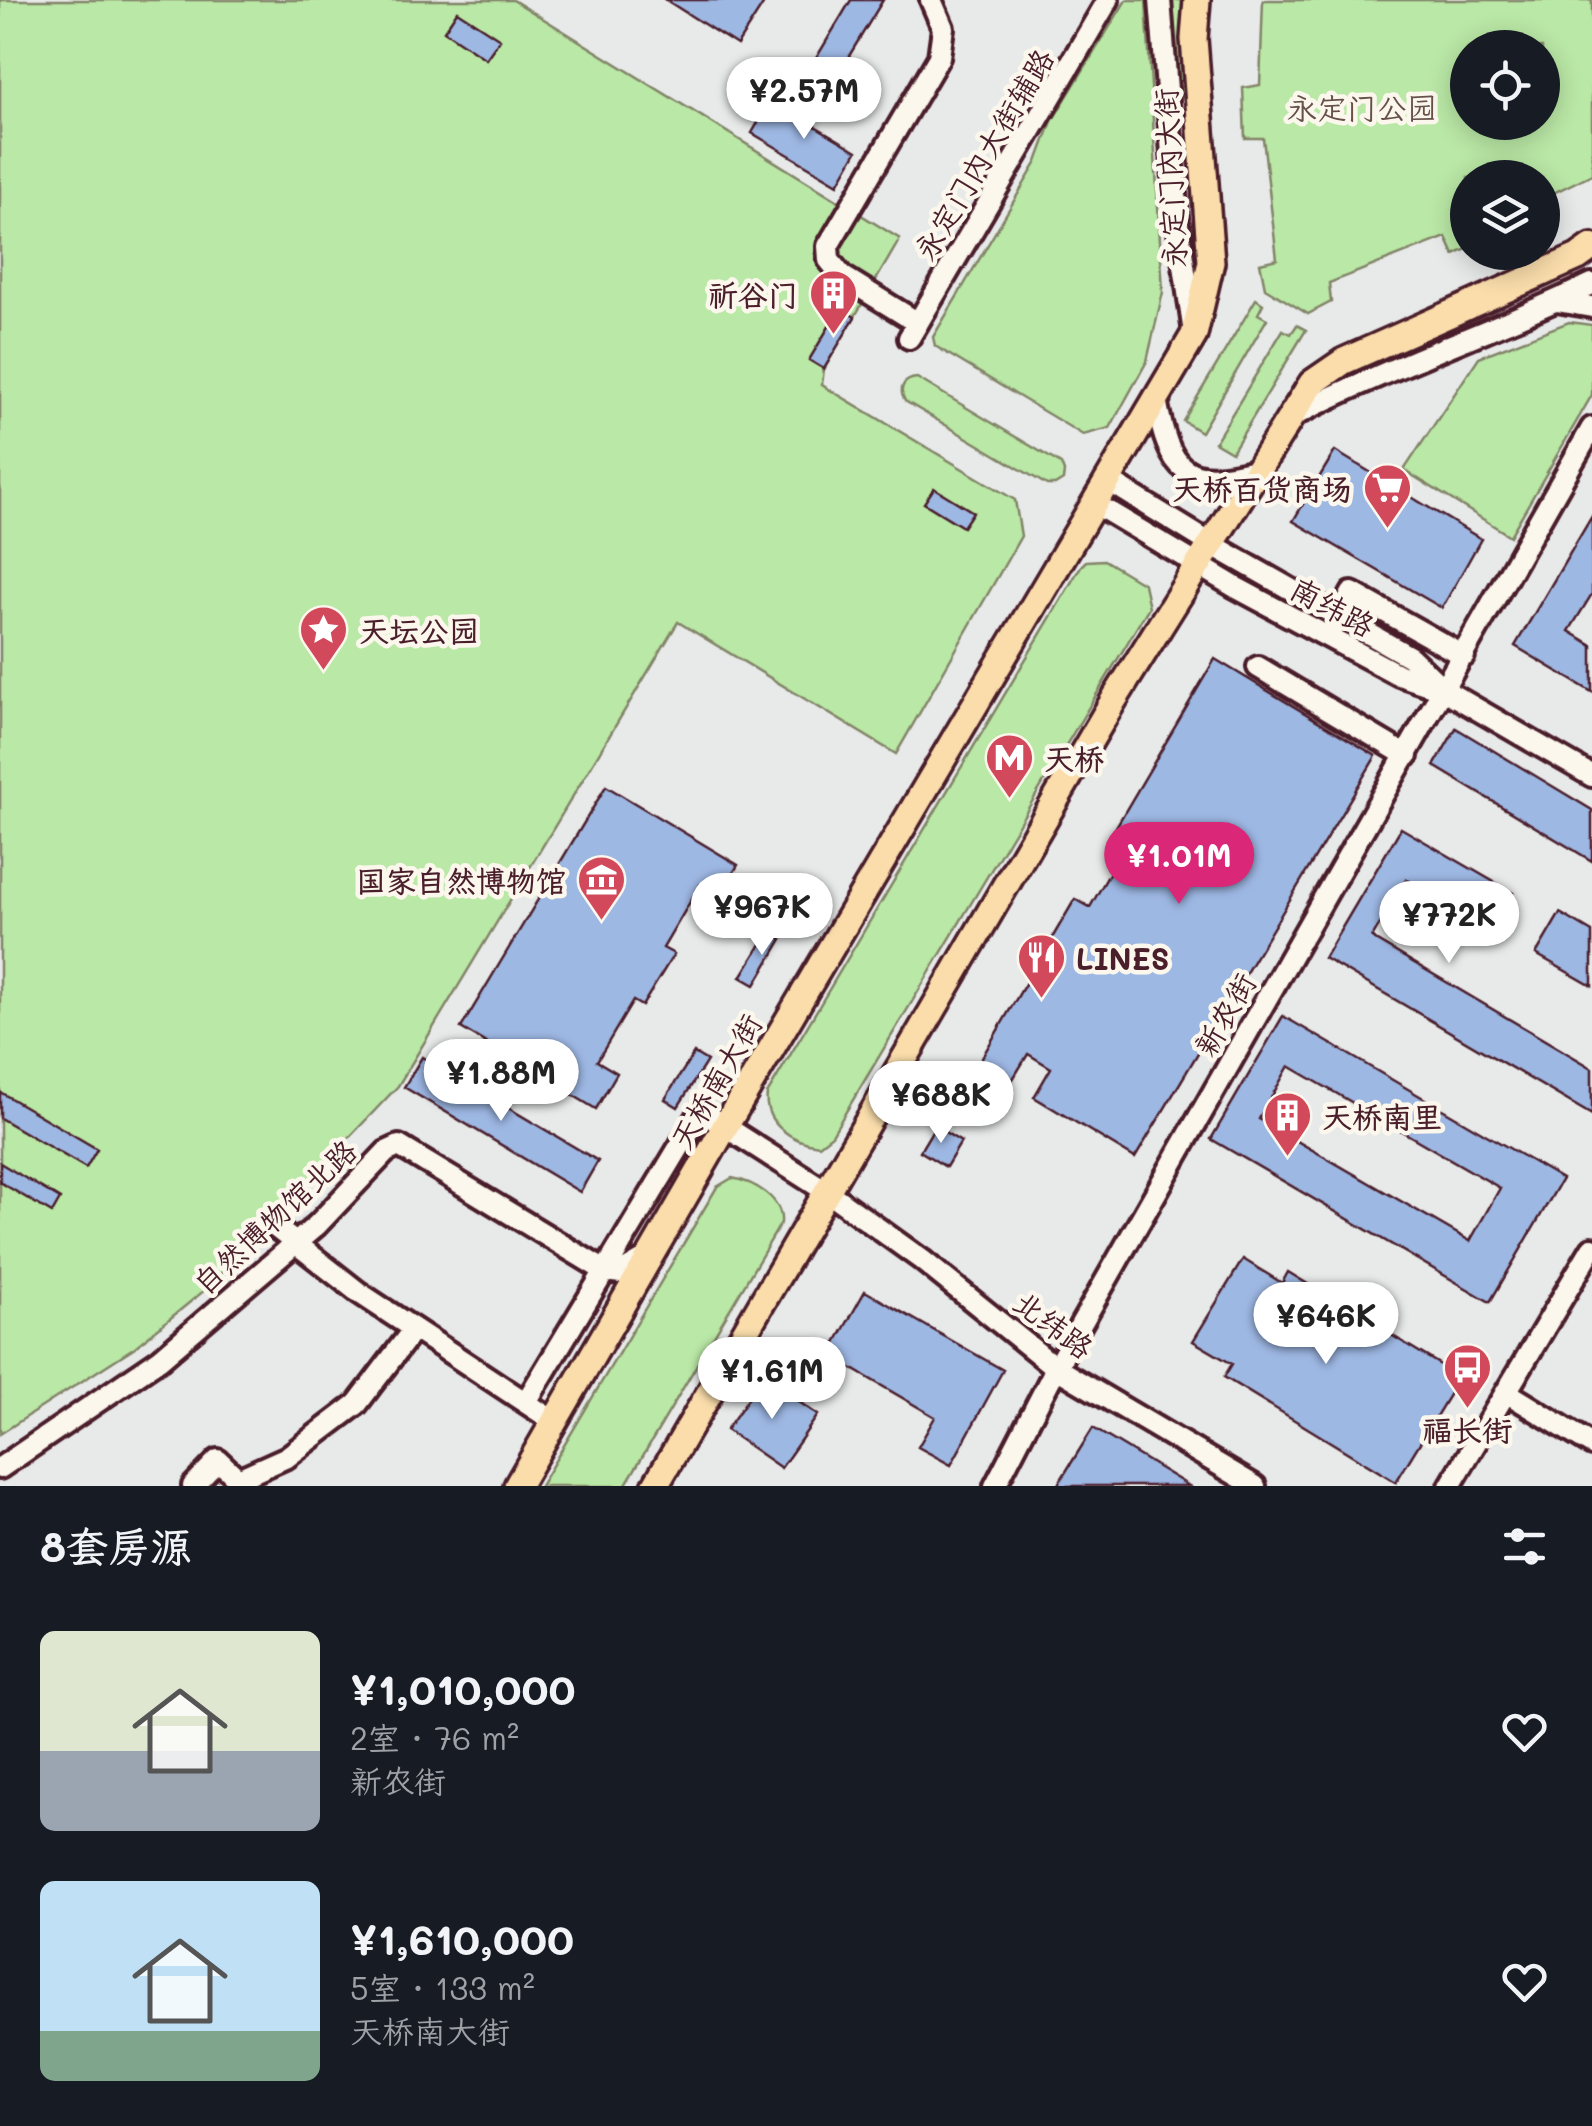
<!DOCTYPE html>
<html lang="zh">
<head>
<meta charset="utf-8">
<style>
	body { margin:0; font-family:Mali,"LXGW WenKai TC",sans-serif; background:#20242c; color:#f1f3f6; height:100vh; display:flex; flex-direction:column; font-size:38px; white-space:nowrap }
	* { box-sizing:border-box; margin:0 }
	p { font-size:32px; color:#9ea1a6 }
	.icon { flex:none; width:55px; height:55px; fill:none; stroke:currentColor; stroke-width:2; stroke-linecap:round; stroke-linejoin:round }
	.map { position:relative; height:1486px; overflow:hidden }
	.details { display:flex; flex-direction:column; background:#171b24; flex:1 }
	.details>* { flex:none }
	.controls { position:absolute; left:1450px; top:30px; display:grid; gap:20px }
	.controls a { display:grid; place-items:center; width:110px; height:110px; border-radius:50%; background:#171b24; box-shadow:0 5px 25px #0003; font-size:50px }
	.price { position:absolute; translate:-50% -85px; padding:0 22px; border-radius:35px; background:#fff; color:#222; font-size:32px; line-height:65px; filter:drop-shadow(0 2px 5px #0008) }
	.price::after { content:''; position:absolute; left:50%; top:60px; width:30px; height:22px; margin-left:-15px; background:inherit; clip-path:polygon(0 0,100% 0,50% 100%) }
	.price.active { background:#db2777; color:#fff }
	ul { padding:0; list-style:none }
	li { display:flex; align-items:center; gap:30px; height:250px; padding:0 40px }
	li span { display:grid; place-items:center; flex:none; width:280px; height:200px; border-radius:15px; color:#555 }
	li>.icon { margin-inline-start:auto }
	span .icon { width:120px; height:120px; fill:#fffc; stroke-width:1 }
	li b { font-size:42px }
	h2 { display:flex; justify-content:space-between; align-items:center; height:120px; padding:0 40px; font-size:42px }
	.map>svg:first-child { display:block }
	.green { fill:#bae8a6; stroke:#828468; stroke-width:2.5; fill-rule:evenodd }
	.building { fill:#9eb8e4; stroke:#4a1f2b; stroke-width:2.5; fill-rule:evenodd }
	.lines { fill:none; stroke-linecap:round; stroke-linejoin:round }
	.minor-casing { stroke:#4a1f2b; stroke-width:28 }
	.major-casing { stroke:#4a1f2b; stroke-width:32 }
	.minor { stroke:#fbf7ec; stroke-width:20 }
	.major { stroke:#faddab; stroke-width:25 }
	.labels { text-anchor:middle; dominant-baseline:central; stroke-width:9; stroke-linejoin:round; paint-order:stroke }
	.park-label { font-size:30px; fill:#66514a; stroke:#fbf7ec }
	.street-label { font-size:30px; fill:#4a1f2b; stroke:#fbf7ec }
	.poi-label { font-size:30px; font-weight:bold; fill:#4a1f2b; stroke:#fbf7ec; text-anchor:start }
</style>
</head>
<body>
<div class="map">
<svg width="1592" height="1486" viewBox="0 0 1592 1486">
	<rect width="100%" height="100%" fill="#e8eaea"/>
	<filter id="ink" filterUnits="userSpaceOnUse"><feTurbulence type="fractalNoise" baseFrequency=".01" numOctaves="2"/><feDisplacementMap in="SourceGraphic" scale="20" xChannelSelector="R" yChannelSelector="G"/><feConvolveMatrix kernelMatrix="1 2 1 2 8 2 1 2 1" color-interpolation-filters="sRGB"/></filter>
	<g filter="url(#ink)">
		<path class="green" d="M0 0H513L900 239 824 369 822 385 1015 500 1021 536 896 754 678 622 398 1086 206 1289 135 1347 0 1434Z
			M1126 0H1146L1163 292 1147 361 1110 428 1083 435 935 346 933 337 1037 162 1052 121Z
			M1172 0H1182V97L1178 104Z
			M1263 0H1592V174L1543 198 1542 178H1468L1467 249 1454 255 1446 237 1329 283 1331 302 1308 314 1265 288 1260 263 1277 259 1263 138H1245L1243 88 1260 85ZM1468 48H1542V122H1468Z
			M1256 299 1263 304 1258 314 1267 319 1201 432 1183 421Z
			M1569 322 1592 325V395L1510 536 1404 470 1479 357Z
			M1297 325 1306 330 1232 452 1215 442 1283 330 1291 334Z
			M917 378 1061 464 1064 472 1063 480 1055 485H1047L905 401C898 389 903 379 917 378Z
			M1104 560 1144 584 1149 607 832 1135 819 1145C792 1142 763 1123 767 1094L1081 566 1086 561Z
			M732 1178C754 1182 783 1198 781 1223L625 1486H540L717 1187Z"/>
		<path class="building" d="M666 0H766L737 45Z
			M851 0H883L826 94 803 80Z
			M457 11 500 39 486 59 444 31Z
			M771 100 857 151 838 184 752 133Z
			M840 308 855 317 824 369 809 360Z
			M1335 451 1481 539 1442 608 1293 521Z
			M934 488 973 512 963 527 924 503Z
			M1592 516V594L1569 631 1592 645V692L1515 646Z
			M1215 659 1376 756 1135 1158 1034 1097 1051 1068 1028 1054 1010 1084 978 1064 1075 899 1090 907 1125 846 1110 837Z
			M1456 728 1592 810V861L1434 766Z
			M606 786 738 865 719 897 700 885 663 948 674 954 642 1006 633 1001 597 1061 617 1073 596 1109 461 1028Z
			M1401 828 1513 893 1491 929 1406 879 1372 938 1592 1068V1115L1324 958Z
			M1560 913 1592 932V986L1536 954Z
			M769 931 782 939 755 985 741 977Z
			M1283 1016 1562 1179 1490 1302 1211 1139ZM1289 1066 1500 1188 1470 1241 1259 1119Z
			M694 1053 707 1061 678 1107 665 1099Z
			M422 1057 598 1161 580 1192 404 1087Z
			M0 1092 97 1149 86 1168 0 1118Z
			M935 1126 961 1142 946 1167 920 1151Z
			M0 1163 60 1199 52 1213 0 1182Z
			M1243 1259 1282 1283 1288 1272 1460 1377 1396 1482 1224 1377 1232 1364 1193 1341Z
			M865 1291 1003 1370 951 1465 918 1447 935 1417 829 1355Z
			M763 1377 818 1415 781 1468 726 1430Z
			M1093 1428 1189 1486H1057Z"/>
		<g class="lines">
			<defs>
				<path id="minor" d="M1160 0 1177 218 1193 326
					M1557 301 1592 307
					M918 323 842 276 829 260 828 246 939 57 943 28 931 0
					M909 338 1108 0
					M1156 400C1170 472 1184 489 1259 469
					M1291 417C1389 367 1493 331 1592 284
					M1109 481 1211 544 1410 657 1438 684
					M1094 503 1235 587 1399 675 1444 690 1592 776
					M1334 627 1352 593 1464 656
					M1258 667 1407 756
					M270 1223 358 1292 555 1422
					M1506 1392 1592 1445
					M526 1402 701 1111 829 1193 922 1260 1056 1368 1255 1486
					M0 1468 160 1359 317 1225 386 1152 399 1146 605 1271 621 1273 647 1258
					M193 1486 218 1460 238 1479 287 1457 357 1404 413 1330
					M995 1486 1056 1368 1592 428
					M1450 1486 1592 1248"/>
				<path id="major" d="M517 1486 726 1125 1194 335 1211 262 1194 39 1197 0
					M655 1486 1115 698 1312 383 1344 361 1578 257 1592 247"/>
			</defs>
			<use href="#minor" class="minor-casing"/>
			<use href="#major" class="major-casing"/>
			<use href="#minor" class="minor"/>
			<use href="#major" class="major"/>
		</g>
	</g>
	<defs>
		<symbol id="building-pin" viewBox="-11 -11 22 30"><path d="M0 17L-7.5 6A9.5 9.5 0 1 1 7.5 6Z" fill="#d1495b" stroke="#fbf7ec"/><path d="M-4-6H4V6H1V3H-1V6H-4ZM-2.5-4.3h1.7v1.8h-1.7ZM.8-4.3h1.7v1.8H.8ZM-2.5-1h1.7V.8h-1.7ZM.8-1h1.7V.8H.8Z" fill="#fff"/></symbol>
		<symbol id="supermarket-pin" viewBox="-11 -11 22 30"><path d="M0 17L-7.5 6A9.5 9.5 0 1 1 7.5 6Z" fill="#d1495b" stroke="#fbf7ec"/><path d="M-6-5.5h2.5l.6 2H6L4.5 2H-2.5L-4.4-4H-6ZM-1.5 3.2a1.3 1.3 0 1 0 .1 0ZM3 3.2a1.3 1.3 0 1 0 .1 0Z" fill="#fff"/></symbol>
		<symbol id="sight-pin" viewBox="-11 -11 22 30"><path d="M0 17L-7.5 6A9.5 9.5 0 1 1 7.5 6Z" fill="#d1495b" stroke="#fbf7ec"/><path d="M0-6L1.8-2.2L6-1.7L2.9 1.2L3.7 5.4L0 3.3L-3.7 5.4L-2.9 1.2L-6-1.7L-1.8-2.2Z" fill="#fff"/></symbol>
		<symbol id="metro-pin" viewBox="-11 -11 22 30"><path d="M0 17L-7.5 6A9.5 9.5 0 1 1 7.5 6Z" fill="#d1495b" stroke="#fbf7ec"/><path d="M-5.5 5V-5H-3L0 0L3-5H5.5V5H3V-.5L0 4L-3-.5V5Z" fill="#fff"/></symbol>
		<symbol id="museum-pin" viewBox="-11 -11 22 30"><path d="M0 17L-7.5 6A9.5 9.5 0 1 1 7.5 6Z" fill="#d1495b" stroke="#fbf7ec"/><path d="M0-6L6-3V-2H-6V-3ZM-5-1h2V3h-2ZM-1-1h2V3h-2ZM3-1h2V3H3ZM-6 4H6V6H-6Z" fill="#fff"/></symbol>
		<symbol id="restaurant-pin" viewBox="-11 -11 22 30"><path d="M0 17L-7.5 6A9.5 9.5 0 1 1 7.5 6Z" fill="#d1495b" stroke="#fbf7ec"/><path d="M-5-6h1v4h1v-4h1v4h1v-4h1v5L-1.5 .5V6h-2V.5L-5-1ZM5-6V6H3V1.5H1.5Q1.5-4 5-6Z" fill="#fff"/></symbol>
		<symbol id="bus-pin" viewBox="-11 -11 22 30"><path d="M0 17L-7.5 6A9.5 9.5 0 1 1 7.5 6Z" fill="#d1495b" stroke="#fbf7ec"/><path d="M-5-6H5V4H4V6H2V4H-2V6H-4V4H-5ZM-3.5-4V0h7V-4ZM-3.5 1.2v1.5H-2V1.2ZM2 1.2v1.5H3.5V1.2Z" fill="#fff"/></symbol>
	</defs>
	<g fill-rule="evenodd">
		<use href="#building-pin" x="806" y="266" width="55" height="75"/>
		<use href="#supermarket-pin" x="1360" y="460" width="55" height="75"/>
		<use href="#sight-pin" x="296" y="602" width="55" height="75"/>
		<use href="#metro-pin" x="982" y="730" width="55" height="75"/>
		<use href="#museum-pin" x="574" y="852" width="55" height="75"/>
		<use href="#restaurant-pin" x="1014" y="930" width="55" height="75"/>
		<use href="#building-pin" x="1260" y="1088" width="55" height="75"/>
		<use href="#bus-pin" x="1440" y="1340" width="55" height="75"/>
	</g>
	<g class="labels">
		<g class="park-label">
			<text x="1362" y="107">永定门公园</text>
		</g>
		<g class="street-label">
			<text transform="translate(983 154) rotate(-59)">永定门内大街辅路</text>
			<text transform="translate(1169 178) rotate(-93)">永定门内大街</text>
			<text transform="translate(1333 606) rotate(28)">南纬路</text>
			<text transform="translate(1224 1014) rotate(-60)">新农街</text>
			<text transform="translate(715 1081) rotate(-60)">天桥南大街</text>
			<text transform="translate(274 1216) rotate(-43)">自然博物馆北路</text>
			<text transform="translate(1054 1324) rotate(37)">北纬路</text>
		</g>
		<g class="poi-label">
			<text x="798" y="294" text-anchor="end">祈谷门</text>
			<text x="1352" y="488" text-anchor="end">天桥百货商场</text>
			<text x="359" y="630">天坛公园</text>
			<text x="1044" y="758">天桥</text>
			<text x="566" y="880" text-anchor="end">国家自然博物馆</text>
			<text x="1076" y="958">LINES</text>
			<text x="1322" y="1116">天桥南里</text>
			<text x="1467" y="1429" text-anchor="middle">福长街</text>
		</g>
	</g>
</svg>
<div class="controls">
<a><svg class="icon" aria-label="locate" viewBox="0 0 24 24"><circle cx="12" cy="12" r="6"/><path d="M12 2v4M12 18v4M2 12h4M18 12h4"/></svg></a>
<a><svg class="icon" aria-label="layers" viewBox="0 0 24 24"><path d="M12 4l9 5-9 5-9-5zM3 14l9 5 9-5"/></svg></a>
</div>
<b class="price" style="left:804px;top:142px">¥2.57M</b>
<b class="price active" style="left:1179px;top:907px">¥1.01M</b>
<b class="price" style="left:762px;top:958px">¥967K</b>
<b class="price" style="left:1449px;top:966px">¥772K</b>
<b class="price" style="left:501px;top:1124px">¥1.88M</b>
<b class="price" style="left:941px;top:1146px">¥688K</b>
<b class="price" style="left:1326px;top:1367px">¥646K</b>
<b class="price" style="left:772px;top:1422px">¥1.61M</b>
</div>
<section class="details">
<h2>8套房源<svg class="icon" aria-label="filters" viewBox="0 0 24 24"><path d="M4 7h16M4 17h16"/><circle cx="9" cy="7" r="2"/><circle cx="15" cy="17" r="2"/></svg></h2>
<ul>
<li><span style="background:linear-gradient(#dfe7d0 60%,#9aa5b1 0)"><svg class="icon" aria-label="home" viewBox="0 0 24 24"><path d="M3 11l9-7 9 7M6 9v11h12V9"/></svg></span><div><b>¥1,010,000</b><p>2室 · 76 m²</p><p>新农街</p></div><svg class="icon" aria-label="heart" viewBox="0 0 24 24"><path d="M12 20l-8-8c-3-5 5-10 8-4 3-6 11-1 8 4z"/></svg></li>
<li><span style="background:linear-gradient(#bfe0f5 75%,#7fa58c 0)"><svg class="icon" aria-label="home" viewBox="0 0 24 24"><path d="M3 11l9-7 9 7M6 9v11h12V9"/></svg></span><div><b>¥1,610,000</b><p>5室 · 133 m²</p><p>天桥南大街</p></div><svg class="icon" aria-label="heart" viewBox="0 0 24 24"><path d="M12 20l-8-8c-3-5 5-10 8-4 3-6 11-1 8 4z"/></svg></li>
</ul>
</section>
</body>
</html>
